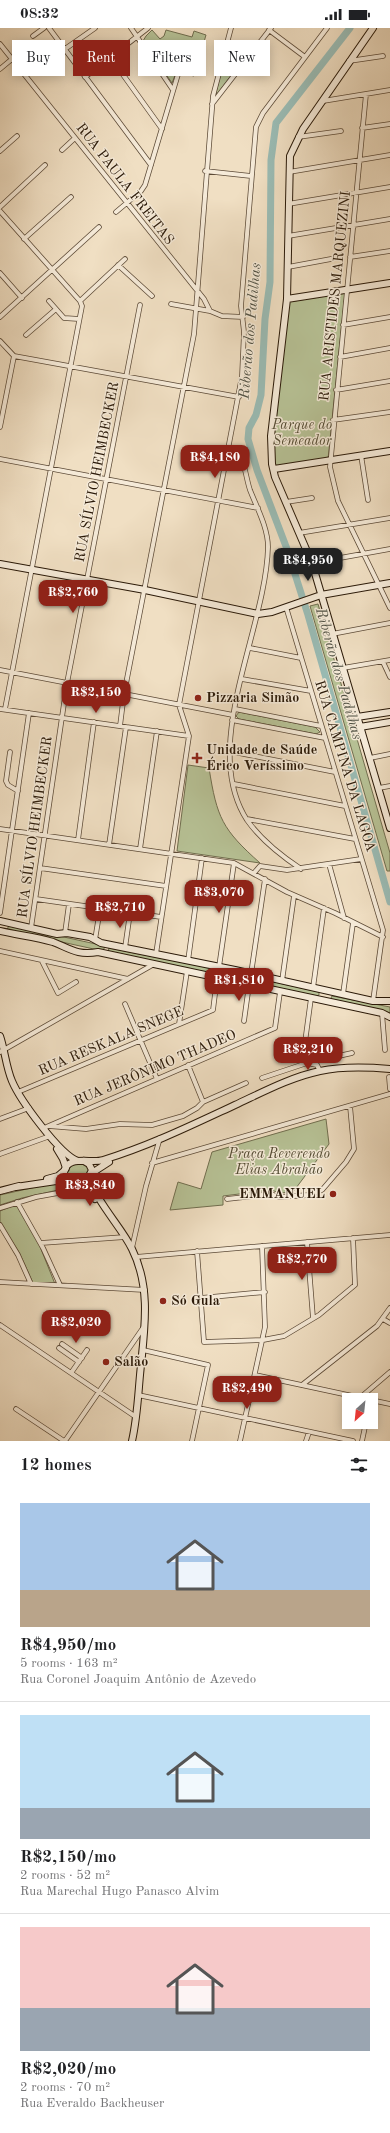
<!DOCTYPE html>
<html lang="en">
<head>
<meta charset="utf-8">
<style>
	body { margin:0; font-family:"Old Standard TT",serif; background:#f2f2f2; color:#202124; height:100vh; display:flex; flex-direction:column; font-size:15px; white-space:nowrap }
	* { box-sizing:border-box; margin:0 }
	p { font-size:13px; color:#757577 }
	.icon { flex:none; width:22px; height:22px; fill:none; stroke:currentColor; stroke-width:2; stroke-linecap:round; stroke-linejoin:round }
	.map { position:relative; height:1413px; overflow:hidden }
	.drawer { display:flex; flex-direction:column; background:#fff; flex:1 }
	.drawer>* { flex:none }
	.top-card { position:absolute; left:12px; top:12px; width:366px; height:36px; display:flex; gap:8px }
	.needle { width:26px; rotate:207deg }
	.buttons { position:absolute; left:342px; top:1365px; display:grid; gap:8px }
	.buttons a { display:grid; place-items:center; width:36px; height:36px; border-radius:0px; background:#fff; box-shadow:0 2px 10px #0003; font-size:20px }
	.price { position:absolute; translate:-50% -34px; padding:0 9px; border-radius:8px; background:#8f2418; color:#fff; font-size:13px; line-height:26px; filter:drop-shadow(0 1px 2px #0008) }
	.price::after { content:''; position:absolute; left:50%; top:24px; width:12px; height:9px; margin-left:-6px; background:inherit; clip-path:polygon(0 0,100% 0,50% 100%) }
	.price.active { background:#222; color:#fff }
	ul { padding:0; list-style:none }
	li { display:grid; align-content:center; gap:8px; height:212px; padding:0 20px }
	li+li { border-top:1px solid #e0e0e0 }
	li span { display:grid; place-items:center; height:124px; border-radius:0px; color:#555 }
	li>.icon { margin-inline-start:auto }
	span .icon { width:72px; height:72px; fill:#fffc; stroke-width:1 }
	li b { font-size:17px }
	h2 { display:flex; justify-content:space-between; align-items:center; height:48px; padding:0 20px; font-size:17px }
	.pill { padding:0 14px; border-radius:0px; background:#fff; box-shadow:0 2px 10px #0003; font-size:14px; line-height:36px }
	.pill.active { background:#8f2418; color:#fff }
	.status { display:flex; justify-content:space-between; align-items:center; height:28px; padding:0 20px; background:#fff; direction:ltr }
	.status svg { height:11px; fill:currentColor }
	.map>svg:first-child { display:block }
	.green { fill:#b7c296; stroke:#706e4f }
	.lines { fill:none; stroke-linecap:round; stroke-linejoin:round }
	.river { stroke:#9abcb5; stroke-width:7 }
	.street-casing { stroke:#5c4a37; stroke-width:5.5 }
	.secondary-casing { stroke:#2a1908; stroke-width:8 }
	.street { stroke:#f5ead8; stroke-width:4 }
	.secondary { stroke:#f5ead8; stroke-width:6 }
	.poi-dot { fill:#8f2418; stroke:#f5ead8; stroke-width:1.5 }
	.labels { text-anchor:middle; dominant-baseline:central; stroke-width:3; stroke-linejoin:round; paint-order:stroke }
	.street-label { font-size:14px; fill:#2a1908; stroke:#f5ead8 }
	.park-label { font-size:14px; font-style:italic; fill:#544c33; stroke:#f5ead8 }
	.poi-label { font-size:14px; font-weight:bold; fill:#2a1908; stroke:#f5ead8; text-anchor:start }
	.water-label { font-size:15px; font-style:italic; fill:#515245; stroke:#f5ead8 }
</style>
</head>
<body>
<div class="status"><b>08:32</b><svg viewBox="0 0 49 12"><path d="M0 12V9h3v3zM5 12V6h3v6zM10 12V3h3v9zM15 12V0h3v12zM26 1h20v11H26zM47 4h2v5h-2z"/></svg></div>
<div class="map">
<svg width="390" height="1413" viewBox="0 0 390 1413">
	<rect width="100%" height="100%" fill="#f0dfc3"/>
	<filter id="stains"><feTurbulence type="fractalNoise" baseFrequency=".005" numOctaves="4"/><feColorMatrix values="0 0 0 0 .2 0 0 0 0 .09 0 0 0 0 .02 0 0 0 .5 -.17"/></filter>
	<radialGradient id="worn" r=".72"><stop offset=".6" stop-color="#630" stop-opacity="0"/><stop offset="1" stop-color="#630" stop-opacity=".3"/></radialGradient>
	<path class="green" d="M152 2 160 11 164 8 166 2 192 9 194 3 206 7 194 48 181 45V42L178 40 172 55 143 13 146 8Z
		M223 36 235 42 215 69Z
		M345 265 328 431 275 439 273 412 288 274Z
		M318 576 390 825V843H387L310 578Z
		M239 684 315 699 320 704 316 706 239 691 236 688Z
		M188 737 209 740C217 790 222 801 260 835L177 823Z
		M9 897 105 918 103 923 7 902Z
		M109 920 216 941 319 964V967L317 968 108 924Z
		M332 968 390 979V986L330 972Z
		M326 1091 329 1116 293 1164 280 1165 271 1162 223 1168V1177L170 1182 178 1154 201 1161 212 1124Z
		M82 1134 88 1138 89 1145 82 1153 72 1154 67 1150 66 1144 73 1136Z
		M49 1156H62L67 1160 22 1170 0 1177V1167Z
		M17 1176 39 1216 55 1256 33 1255 20 1226 0 1194V1183Z"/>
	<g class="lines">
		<path class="river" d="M350 0 276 95 271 132 270 254 265 291 261 367 256 387 249 400 248 411 257 442 287 521 308 587 390 874"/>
		<defs>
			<path id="street" d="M49 0 151 137
				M131 0 173 62
				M269 2 305 29
				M33 8 44 0
				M0 16 204 271 210 283 222 288 243 289
				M65 21 95 0
				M111 30 162 101
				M223 30 231 36 241 39
				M349 33 383 28
				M0 41 12 31
				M85 49 148 0
				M366 66 330 439 338 473 390 580
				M323 73 390 62
				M212 76 271 0
				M362 100 390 96
				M298 109 341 103
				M62 122 75 110
				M0 123 17 108
				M205 143 251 148
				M289 144 390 127
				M288 176 390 159
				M0 179 45 137
				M0 183 80 273 82 278 5 681
				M116 184 141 163 145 157 179 43
				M288 208 390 191
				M24 211 71 169
				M350 229 390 223
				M118 237 152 268
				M288 239 331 231
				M0 245 22 270
				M49 273 64 290 79 291
				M80 273 125 231
				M171 276 210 283
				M0 289 99 199
				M343 297 390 289
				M26 307 56 281
				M0 313 14 328
				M14 328 239 369
				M340 329 390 320
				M336 362 390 353
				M333 392 390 384
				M0 399 14 328
				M229 419 240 429 243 435C246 444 247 453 250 462 257 480 268 500 268 519 266 602 199 718 247 792 261 812 280 827 301 841
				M361 427 368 472
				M0 431 258 480
				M286 474 312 470
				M299 505 390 490
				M312 535 390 521
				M286 579 383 902 373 973
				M332 606 390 595
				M250 620 301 630
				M383 634 390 649
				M343 640 390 632
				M0 642 233 687
				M242 651 311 663
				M0 681 189 708
				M235 681 321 698
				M232 692 325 710
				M120 698 124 666 194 306 213 68 231 0
				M229 723 335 744
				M10 724 6 753 8 757 18 763
				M370 730 390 726
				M234 756 345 778
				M379 760 390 758
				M247 791 355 811
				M0 801 234 835 287 864 335 885 383 909
				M78 812 94 694
				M109 817 126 699
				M140 821 157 703
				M329 836 344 890
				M40 840 166 858
				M254 845 260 838 287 842 361 831
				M36 871 161 889
				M0 885 29 685
				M31 900 67 655 140 277
				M65 905 69 876
				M95 912 100 881
				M125 920 130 885
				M0 923 128 951
				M156 926 189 708 179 677 242 348 244 304 241 278 256 99 263 85 327 0
				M42 933 58 965 76 954
				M188 933 202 830
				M219 939 234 835
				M251 946 265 851
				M282 953 294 868
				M313 960 324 880
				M343 966 353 895
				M311 970 303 1029 307 1035 317 1037 320 1043
				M125 976 157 1051
				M382 985 385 1022
				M244 993 249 957
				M179 996 187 943
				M0 1024 154 936
				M188 1037 203 1074
				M389 1049 390 1061
				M262 1050 307 1035 352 1025
				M18 1064 213 982 217 950
				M0 1091 29 1080
				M49 1098 86 1101 120 1096 152 1097 183 1088 197 1080 203 1074 246 1055
				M44 1100 275 1000 280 964
				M0 1126 50 1108
				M152 1135 390 1066
				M227 1171 271 1166 279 1169 309 1167 322 1162 346 1134 354 1121 350 1078
				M17 1174 43 1220 60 1257
				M0 1180 36 1169 69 1163
				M0 1197 18 1227 31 1256
				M307 1214 313 1290
				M41 1215 125 1209
				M132 1220 146 1158 160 1110
				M197 1223 204 1314 263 1312 284 1308 319 1287 355 1257 353 1210
				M136 1229 390 1207
				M0 1254 145 1262
				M201 1270 265 1264
				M383 1291 390 1295
				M0 1297 136 1389
				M62 1316 82 1330
				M59 1320 79 1334
				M143 1322 208 1337 192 1413
				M71 1345 87 1322
				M255 1347 390 1376
				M302 1357 377 1298 390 1280
				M138 1367 353 1413
				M361 1369 390 1344
				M16 1381 64 1413
				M65 1413 143 1300
				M240 1413 265 1299 262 1218
				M306 1413 309 1404
				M362 1413 366 1394"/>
			<path id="secondary" d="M373 0 303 101 290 128 287 271 271 408 272 436 275 449 312 535 390 800
				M287 271 390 255
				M274 441 390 423
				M0 536 145 562 258 586 272 584 321 567 390 555
				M357 689 390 684
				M360 699 390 694
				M0 893 57 906 67 905 90 909 101 915 235 942 373 973H390
				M0 903C17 907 36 909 53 914 69 920 77 928 98 924L382 985 390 989
				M0 1008C5 1023 6 1039 12 1053 20 1072 60 1127 78 1133
				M57 1121 63 1131 66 1140
				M92 1145 109 1134
				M90 1148C94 1172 121 1198 132 1221 152 1261 144 1304 140 1347 138 1369 137 1391 132 1413
				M47 1151 58 1148 65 1142
				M70 1155C66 1153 63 1150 64 1145 66 1126 92 1136 103 1132 149 1118 192 1097 235 1077 263 1064 291 1049 320 1043 343 1038 367 1039 390 1041
				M79 1156 89 1163 95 1171
				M16 1159 56 1153 79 1156 87 1152 92 1142 89 1136 84 1133
				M0 1163 19 1158"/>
		</defs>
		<use href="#street" class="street-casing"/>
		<use href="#secondary" class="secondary-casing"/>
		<use href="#street" class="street"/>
		<use href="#secondary" class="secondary"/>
	</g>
	<g class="poi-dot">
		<circle cx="198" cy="670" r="4"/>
		<path d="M195 724h4v4h4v4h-4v4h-4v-4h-4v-4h4z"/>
		<circle cx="333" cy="1166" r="4"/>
		<circle cx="163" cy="1273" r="4"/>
		<circle cx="106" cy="1334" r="4"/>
	</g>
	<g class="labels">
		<g class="street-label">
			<text transform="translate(125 156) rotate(52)">RUA PAULA FREITAS</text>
			<text transform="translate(335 268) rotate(-84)">RUA ARISTIDES MARQUEZINI</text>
			<text transform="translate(97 444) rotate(-79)">RUA SÍLVIO HEIMBECKER</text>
			<text transform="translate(345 738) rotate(73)">RUA CAMPINA DA LAGOA</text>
			<text transform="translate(35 799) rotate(-82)">RUA SÍLVIO HEIMBECKER</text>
			<text transform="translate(111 1013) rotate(-23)">RUA RESKALA SNEGE</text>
			<text transform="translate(155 1040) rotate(-23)">RUA JERÔNIMO THADEO</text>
		</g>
		<g class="park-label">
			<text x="302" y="397">Parque do<tspan x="302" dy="16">Semeador</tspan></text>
			<text x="279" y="1126">Praça Reverendo<tspan x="279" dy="16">Elias Abrahão</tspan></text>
		</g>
		<g class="poi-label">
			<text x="206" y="670">Pizzaria Simão</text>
			<text x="206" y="722">Unidade de Saúde<tspan x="206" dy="16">Érico Veríssimo</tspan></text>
			<text x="325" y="1166" text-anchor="end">EMMANUEL</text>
			<text x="171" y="1273">Só Gula</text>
			<text x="114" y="1334">Salão</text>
		</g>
		<g class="water-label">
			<text transform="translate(251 303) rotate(-85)">Riberão dos Padilhas</text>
			<text transform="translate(338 646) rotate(74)">Riberão dos Padilhas</text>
		</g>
	</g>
	<rect width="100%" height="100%" filter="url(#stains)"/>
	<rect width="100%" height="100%" fill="url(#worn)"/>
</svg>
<div class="buttons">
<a><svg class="needle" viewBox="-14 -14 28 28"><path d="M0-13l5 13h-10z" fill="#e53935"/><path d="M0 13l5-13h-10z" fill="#757577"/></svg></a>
</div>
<b class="price" style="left:215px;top:451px">R$4,180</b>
<b class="price active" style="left:308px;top:554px">R$4,950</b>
<b class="price" style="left:73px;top:586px">R$2,760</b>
<b class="price" style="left:96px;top:686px">R$2,150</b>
<b class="price" style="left:219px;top:886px">R$3,070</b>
<b class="price" style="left:120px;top:901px">R$2,710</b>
<b class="price" style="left:239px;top:974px">R$1,810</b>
<b class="price" style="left:308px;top:1043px">R$2,210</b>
<b class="price" style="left:90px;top:1179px">R$3,840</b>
<b class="price" style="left:302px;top:1253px">R$2,770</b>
<b class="price" style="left:76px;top:1316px">R$2,020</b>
<b class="price" style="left:247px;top:1382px">R$2,490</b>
<div class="top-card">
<a class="pill">Buy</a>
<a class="pill active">Rent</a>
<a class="pill">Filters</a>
<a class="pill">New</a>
</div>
</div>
<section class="drawer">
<h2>12 homes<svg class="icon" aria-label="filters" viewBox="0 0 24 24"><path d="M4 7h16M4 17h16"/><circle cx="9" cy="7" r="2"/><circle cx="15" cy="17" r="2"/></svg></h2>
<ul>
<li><span style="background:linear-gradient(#a9c7e8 70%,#b9a48a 0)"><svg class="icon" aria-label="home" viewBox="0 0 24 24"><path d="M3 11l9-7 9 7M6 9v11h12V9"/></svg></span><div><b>R$4,950/mo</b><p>5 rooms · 163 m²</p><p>Rua Coronel Joaquim Antônio de Azevedo</p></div></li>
<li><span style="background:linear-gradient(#bfe0f5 75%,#9aa5b1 0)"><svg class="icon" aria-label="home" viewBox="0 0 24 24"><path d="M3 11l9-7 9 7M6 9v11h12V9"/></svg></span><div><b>R$2,150/mo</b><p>2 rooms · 52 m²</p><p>Rua Marechal Hugo Panasco Alvim</p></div></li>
<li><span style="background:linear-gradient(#f6c9c9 65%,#9aa5b1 0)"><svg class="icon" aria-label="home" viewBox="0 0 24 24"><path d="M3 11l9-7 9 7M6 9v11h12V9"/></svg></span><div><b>R$2,020/mo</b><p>2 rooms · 70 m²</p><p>Rua Everaldo Backheuser</p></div></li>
</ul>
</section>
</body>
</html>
